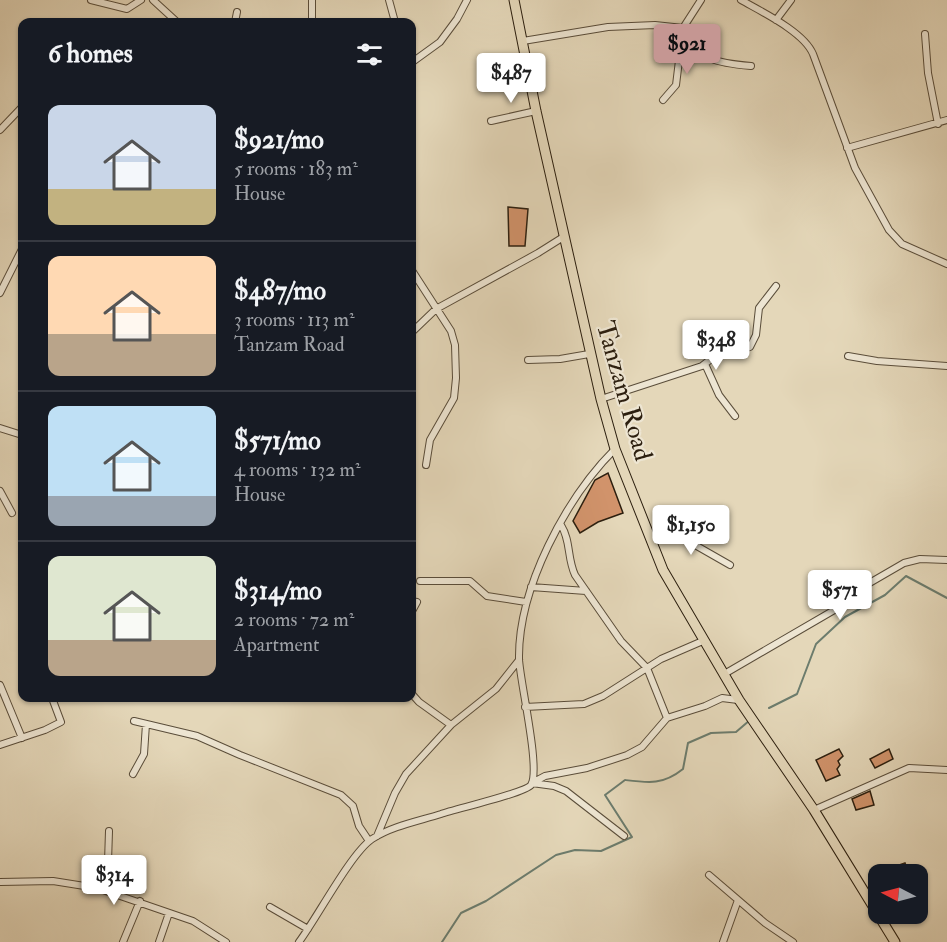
<!DOCTYPE html>
<html lang="en">
<head>
<meta charset="utf-8">
<style>
	body { margin:0; font-family:"IM FELL Double Pica",serif; background:#242831; color:#f1f3f6; height:100vh; display:flex; flex-direction:column; font-size:22px; white-space:nowrap }
	* { box-sizing:border-box; margin:0 }
	p { font-size:20px; color:#9ea1a6 }
	.icon { flex:none; width:33px; height:33px; fill:none; stroke:currentColor; stroke-width:2; stroke-linecap:round; stroke-linejoin:round }
	.map { position:relative; flex:1; overflow:hidden }
	.details { position:absolute; left:18px; top:18px; width:398px; height:684px; display:flex; flex-direction:column; background:#171b24; border-radius:12px; box-shadow:0 2px 4px #0004 }
	.details>* { flex:none }
	.needle { width:39px; rotate:276deg }
	.buttons { position:absolute; left:868px; top:864px; display:grid; gap:12px }
	.buttons a { display:grid; place-items:center; width:60px; height:60px; border-radius:12px; background:#171b24; box-shadow:0 2px 4px #0004; font-size:30px }
	.price { position:absolute; translate:-50% -51px; padding:0 14px; border-radius:6px; background:#fff; color:#222; font-size:20px; line-height:39px; filter:drop-shadow(0 2px 3px #0008) }
	.price::after { content:''; position:absolute; left:50%; top:36px; width:18px; height:14px; margin-left:-9px; background:inherit; clip-path:polygon(0 0,100% 0,50% 100%) }
	.price.on { background:#c59692; color:#111 }
	ul { padding:0; list-style:none }
	li { display:flex; align-items:center; gap:18px; height:150px; padding:0 30px }
	li+li { border-top:2px solid #363941 }
	li span { display:grid; place-items:center; flex:none; width:168px; height:120px; border-radius:12px; color:#555 }
	li>.icon { margin-inline-start:auto }
	span .icon { width:72px; height:72px; fill:#fffc; stroke-width:1 }
	li b { font-size:26px }
	h2 { display:flex; justify-content:space-between; align-items:center; height:72px; padding:0 30px; font-size:26px }
	.map>svg:first-child { display:block }
	.lines { fill:none; stroke-linecap:round; stroke-linejoin:round }
	.stream { stroke:#6c7c6d; stroke-width:2 }
	.building { fill:#d1936b; stroke:#2c1f0f; stroke-width:1.5 }
	.minor-casing { stroke:#5a4d3a; stroke-width:8 }
	.trunk-casing { stroke:#2c1f0f; stroke-width:11 }
	.minor { stroke:#ede5d2; stroke-width:6 }
	.trunk { stroke:#e4d7b9; stroke-width:9 }
	.labels { text-anchor:middle; dominant-baseline:central; stroke-width:4.5; stroke-linejoin:round; paint-order:stroke }
	.street-label { font-size:26px; fill:#2c1f0f; stroke:#ede5d2 }
</style>
</head>
<body>
<div class="map">
<svg width="947" height="942" viewBox="0 0 947 942">
	<rect width="100%" height="100%" fill="#e4d7b9"/>
	<filter id="stains"><feTurbulence type="fractalNoise" baseFrequency=".00333" numOctaves="4"/><feColorMatrix values="0 0 0 0 .2 0 0 0 0 .09 0 0 0 0 .02 0 0 0 .5 -.17"/></filter>
	<radialGradient id="worn" r=".72"><stop offset=".6" stop-color="#630" stop-opacity="0"/><stop offset="1" stop-color="#630" stop-opacity=".3"/></radialGradient>
	<g class="lines">
		<path class="stream" d="M769 708 797 694 816 644 845 617 885 595 906 576 947 598
			M442 942 461 913 486 901 556 855 575 850 601 851 632 837 605 795 625 780C649 783 663 785 683 769L688 743 711 733 736 732 750 720"/>
	</g>
	<path class="building" d="M508 207 528 209 525 246H509Z
		M608 473 623 513 598 522 580 533 573 521 595 480Z
		M839 749 843 756 838 761 840 765 837 769 840 775 826 781 816 760Z
		M889 749 893 759 875 768 870 759Z
		M870 791 874 805 856 810 852 799Z
		M905 863 909 874H887L885 870Z"/>
	<g class="lines">
		<defs>
			<path id="minor" d="M91 0 127 9 141 0
				M153 0 177 22
				M389 0 395 22
				M741 0C762 12 804 32 813 54L855 168 889 230 902 244 947 264
				M776 20 791 0
				M235 22 237 12
				M312 22V0
				M673 28C706 58 705 62 751 66
				M925 34 928 73 938 124
				M523 41 608 27 655 25 683 28 701 0
				M411 63 440 42 457 19 467 0
				M663 100 676 85 682 36
				M491 121 536 111
				M0 130 22 107
				M847 148 947 120
				M411 269 451 331 455 345 456 378 454 398 430 440 426 465
				M0 293 22 249
				M411 333 436 309 538 253 565 236
				M848 356 877 361 947 366
				M528 360 560 359 589 354
				M705 364 719 395 735 416
				M601 399 702 366 715 356 750 347 756 335 759 308 776 286
				M0 428 22 435
				M0 491 12 513
				M561 525C571 541 567 558 575 575L621 641 647 668 667 718
				M652 541 666 535 681 537 730 565
				M420 581H470L487 596 526 602
				M531 587 586 591
				M411 613 417 602
				M726 673 836 609 854 592 904 563 920 559 947 560
				M0 685 22 738
				M411 693 419 702 451 725
				M525 707 584 704 603 696 661 659 705 640
				M134 721 197 736 240 755 341 795 353 806 359 826 369 841
				M0 745 45 730 61 722 52 698
				M133 774 144 754 146 724
				M532 783 545 776 587 768 627 755 642 747 667 718 705 706 722 698 738 700
				M532 783 554 786 566 791 624 836
				M814 810 909 768 947 770
				M377 836 395 793 406 774 451 725 496 689 519 660
				M709 875 765 923 793 942
				M0 882 53 881 97 888 193 921 226 942
				M97 888 108 862 109 831
				M270 907 308 929
				M123 942 140 901
				M159 942 169 913
				M299 942C317 918 351 853 372 839 392 826 419 821 441 814 455 809 525 793 531 785 541 770 520 682 519 659 518 588 566 498 615 449
				M723 942 738 900"/>
			<path id="trunk" d="M514 0 536 111 601 399 615 449 663 570 739 700 814 810 895 942"/>
		</defs>
		<use href="#minor" class="minor-casing"/>
		<use href="#trunk" class="trunk-casing"/>
		<use href="#minor" class="minor"/>
		<use href="#trunk" class="trunk"/>
	</g>
	<g class="labels">
		<g class="street-label">
			<text transform="translate(624 391) rotate(74)">Tanzam Road</text>
		</g>
	</g>
	<rect width="100%" height="100%" filter="url(#stains)"/>
	<rect width="100%" height="100%" fill="url(#worn)"/>
</svg>
<div class="buttons">
<a><svg class="needle" viewBox="-14 -14 28 28"><path d="M0-13l5 13h-10z" fill="#e53935"/><path d="M0 13l5-13h-10z" fill="#9ea1a6"/></svg></a>
</div>
<b class="price on" style="left:687px;top:75px">$921</b>
<b class="price" style="left:511px;top:104px">$487</b>
<b class="price" style="left:716px;top:371px">$348</b>
<b class="price" style="left:691px;top:556px">$1,150</b>
<b class="price" style="left:840px;top:621px">$571</b>
<b class="price" style="left:114px;top:906px">$314</b>
<section class="details">
<h2>6 homes<svg class="icon" aria-label="filters" viewBox="0 0 24 24"><path d="M4 7h16M4 17h16"/><circle cx="9" cy="7" r="2"/><circle cx="15" cy="17" r="2"/></svg></h2>
<ul>
<li><span style="background:linear-gradient(#c9d6e8 70%,#c2b280 0)"><svg class="icon" aria-label="home" viewBox="0 0 24 24"><path d="M3 11l9-7 9 7M6 9v11h12V9"/></svg></span><div><b>$921/mo</b><p>5 rooms · 183 m²</p><p>House</p></div></li>
<li><span style="background:linear-gradient(#ffd9b3 65%,#b9a48a 0)"><svg class="icon" aria-label="home" viewBox="0 0 24 24"><path d="M3 11l9-7 9 7M6 9v11h12V9"/></svg></span><div><b>$487/mo</b><p>3 rooms · 113 m²</p><p>Tanzam Road</p></div></li>
<li><span style="background:linear-gradient(#bfe0f5 75%,#9aa5b1 0)"><svg class="icon" aria-label="home" viewBox="0 0 24 24"><path d="M3 11l9-7 9 7M6 9v11h12V9"/></svg></span><div><b>$571/mo</b><p>4 rooms · 132 m²</p><p>House</p></div></li>
<li><span style="background:linear-gradient(#dfe7d0 70%,#b9a48a 0)"><svg class="icon" aria-label="home" viewBox="0 0 24 24"><path d="M3 11l9-7 9 7M6 9v11h12V9"/></svg></span><div><b>$314/mo</b><p>2 rooms · 72 m²</p><p>Apartment</p></div></li>
</ul>
</section>
</div>
</body>
</html>
